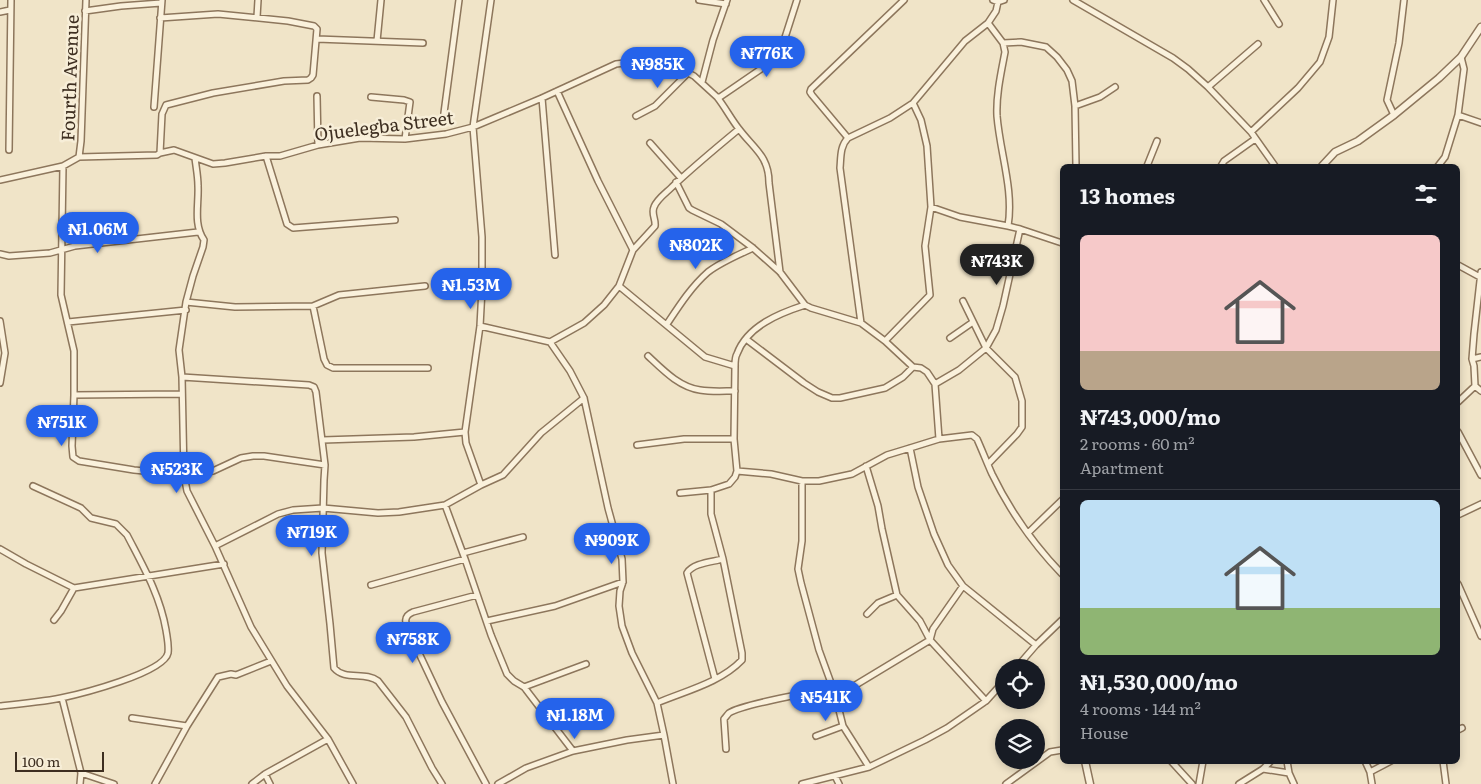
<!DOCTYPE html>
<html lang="en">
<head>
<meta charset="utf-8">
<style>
	body { margin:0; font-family:Literata,serif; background:#242831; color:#f1f3f6; height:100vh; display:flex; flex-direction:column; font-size:19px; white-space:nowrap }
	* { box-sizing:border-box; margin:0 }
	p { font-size:16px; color:#9ea1a6 }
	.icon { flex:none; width:28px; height:28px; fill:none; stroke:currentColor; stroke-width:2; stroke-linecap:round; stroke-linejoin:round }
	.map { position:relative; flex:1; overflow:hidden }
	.side { position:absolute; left:1060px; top:164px; width:400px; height:600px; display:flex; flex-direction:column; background:#171b24; border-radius:8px; box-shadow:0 2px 8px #0003 }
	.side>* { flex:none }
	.controls { position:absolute; left:995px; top:659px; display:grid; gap:10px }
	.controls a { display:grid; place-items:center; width:50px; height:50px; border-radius:50%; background:#171b24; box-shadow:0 2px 8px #0003; font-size:25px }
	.scale { position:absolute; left:15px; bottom:12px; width:89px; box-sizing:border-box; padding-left:5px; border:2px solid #3d2e20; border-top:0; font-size:14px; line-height:18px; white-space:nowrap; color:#3d2e20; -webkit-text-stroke:4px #f7eed8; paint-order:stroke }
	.price { position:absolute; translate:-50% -42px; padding:0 11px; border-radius:18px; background:#2563eb; color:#fff; font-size:16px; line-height:32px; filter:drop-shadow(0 1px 2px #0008) }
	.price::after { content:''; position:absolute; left:50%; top:30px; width:15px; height:11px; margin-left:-8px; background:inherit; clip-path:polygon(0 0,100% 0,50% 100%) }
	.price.current { background:#222; color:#fff }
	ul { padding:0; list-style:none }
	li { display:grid; align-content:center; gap:10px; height:265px; padding:0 20px }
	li+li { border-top:1px solid #363941 }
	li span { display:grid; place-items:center; height:155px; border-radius:8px; color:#555 }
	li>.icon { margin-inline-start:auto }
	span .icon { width:90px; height:90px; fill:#fffc; stroke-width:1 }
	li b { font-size:21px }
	h2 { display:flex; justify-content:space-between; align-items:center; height:60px; padding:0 20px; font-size:21px }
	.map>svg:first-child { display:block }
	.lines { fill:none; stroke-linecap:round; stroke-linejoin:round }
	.minor-casing { stroke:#8d765c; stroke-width:8 }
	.tertiary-casing { stroke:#8d765c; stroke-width:9 }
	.minor { stroke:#faf1dc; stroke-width:5 }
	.tertiary { stroke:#faf1dc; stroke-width:6 }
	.labels { text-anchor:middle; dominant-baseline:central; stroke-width:5; stroke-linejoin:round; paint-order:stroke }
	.street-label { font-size:18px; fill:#3d2e20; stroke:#f7eed8 }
</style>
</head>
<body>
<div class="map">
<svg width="1481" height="784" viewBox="0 0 1481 784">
	<rect width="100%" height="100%" fill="#f0e4c8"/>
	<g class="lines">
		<defs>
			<path id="minor" d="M699 0 726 4
				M993 0 998 2 1004 0
				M1073 0 1173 58 1188 69 1208 87 1251 132 1275 166
				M1264 0 1279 24
				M85 11 121 6 161 3
				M0 12 10 10
				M257 17 258 0
				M160 18 218 14 288 21 314 26 317 29 313 75 311 78 308 80 284 81 213 93 166 105 162 114 160 153
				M988 23 1003 43 1005 52C1001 73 996 95 997 116 1000 153 1014 190 1008 226L1020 229 1062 243
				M317 39 423 43
				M377 41 381 0
				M1003 43 1021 42 1046 47 1057 57 1067 70 1072 81 1075 106 1076 166
				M1461 57 1464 69 1458 115 1481 123
				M702 82 713 40 727 0
				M1208 87 1258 44
				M557 91 598 181 633 250
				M317 96 318 145
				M371 97 404 100 410 102 405 139
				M717 97C725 107 731 119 739 129 754 149 769 156 769 183L780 272
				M542 98 555 255
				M1075 106 1100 97 1115 87
				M154 107 162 0
				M444 113 459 0
				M1394 115 1387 100 1399 43 1404 0
				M636 116 655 106 688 73
				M1251 132 1298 88 1320 62 1329 37 1333 0
				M848 138 812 95 810 92 811 89 904 0
				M650 143 681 178
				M9 150 11 0
				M266 156 287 224 293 228 395 220
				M79 157 81 141 86 0
				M195 158C196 167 198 176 198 186 199 204 193 224 204 240L203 247 193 276 186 302 179 350 182 377 184 475 187 491 215 546 251 627 287 686 328 739 353 784
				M63 166 61 295 74 351V395L72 446 73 457 79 461 134 470 194 476 213 471 241 458 253 456H264L325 465
				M1147 166 1157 141
				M1221 166 1224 161 1255 139
				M1438 166 1445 157 1458 115
				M0 180 63 166 79 157 157 155 160 153 174 150 213 164 225 163 266 156H280L318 145 360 138 405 139 446 134 473 127 542 98 616 64 633 62 673 65 694 76 717 97H720L777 58 781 50 797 0
				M676 182 689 208 692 210 721 224 753 248 780 272 805 305 811 308 861 323 885 341 913 367 921 368 927 372 935 384 939 439
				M931 207 960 217 1008 226
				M0 254 9 256 50 253 75 246 198 232
				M1458 265 1480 277
				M1481 272 1474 334 1472 359 1474 366 1475 386 1481 391
				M619 286 705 357 735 366
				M963 301 986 348 1015 377 1022 401V427L1017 434 988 464
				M186 302 235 307 313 306 339 295 425 286
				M313 306 324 359 327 365 333 368H428
				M0 321 5 353 0 383
				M68 322 186 310
				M861 323 840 168C841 157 840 146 848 138L890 118 913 103 965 41 988 23 996 11 998 2
				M667 324C679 306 691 287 708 272 721 262 738 255 753 248
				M480 326 550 342 570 371 584 398 608 508 622 559 623 582 620 591 619 606 622 626 632 653 657 703 664 735 673 784
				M950 338 973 322
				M746 339 804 383 818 392 832 398H840L885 388 903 377 913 367
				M885 341 930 295 925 246 931 207 927 146 921 120 913 103
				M550 342 584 323 604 305 619 286 633 250 655 226C656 219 651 214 654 207 657 199 666 193 672 187 693 167 716 148 739 129
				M648 356C663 370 679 387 700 390 711 392 724 391 735 391
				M1472 359 1481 357
				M182 377 309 385 314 387 316 392 325 465 324 480 322 553 330 624 334 668C345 681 365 671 378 681L406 717 432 768 442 784
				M935 384 959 370 986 348 996 330 1003 306 1020 229
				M74 395 182 394
				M1458 402 1475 386
				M1458 432 1481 475
				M323 440 414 437 465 432
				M637 445 684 439H734
				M910 448 918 487 934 534 948 565 963 586 1036 645
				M866 466 878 506 882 529 897 595 920 621 930 640 986 701
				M737 471 771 474 802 481H819L852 474 887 455 910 448 939 439 972 435 977 439C982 450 987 463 992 474 1010 511 1034 545 1062 574
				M802 481V541L798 569 801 583 819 650 835 694 843 726 869 767
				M481 485 466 443 465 432 480 326 482 289V237L473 127 491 0
				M711 490V514L723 559
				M680 493 711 490 729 484 735 477 737 471 734 439 735 366C735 362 735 357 737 354 747 326 780 313 805 305
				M445 505 465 559 491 635 507 674 514 681 524 687 573 751
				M1458 515 1481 504
				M1028 533 1062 500
				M215 546 278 514 293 510 323 508 378 513 399 512 445 505 481 485 503 475 541 433 584 398
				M0 549 26 564 74 588 224 564
				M463 553 523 537
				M1458 584 1481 636
				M371 585 465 559
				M477 595 413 612C403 616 405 623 409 632L442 702 486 784
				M867 614 878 603 897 595
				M54 620 61 611 74 588
				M487 621 555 606 623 582
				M1016 668 1036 645 1062 620
				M524 687 586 664
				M62 698 81 773 80 784
				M657 703C685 691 720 683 742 660V653L723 559C712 562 693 563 687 573L715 679
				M0 706C20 704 41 702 61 698 80 694 164 673 168 653 169 645 167 637 166 630 160 595 143 566 127 535L116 524 91 518 81 508 33 486
				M132 718 187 726
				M1458 730 1462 728
				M816 736 843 726
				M726 749 724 719C725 718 728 714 729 713 739 706 803 693 817 692 826 691 834 694 844 692L930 640 933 629 963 586
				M1171 761 1192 784
				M1287 761 1289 773 1294 784
				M1365 761 1370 772 1372 784
				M1443 761 1446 784
				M1263 769 1289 773
				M1370 772 1391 761
				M81 773 114 784
				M265 774 270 784
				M835 776 839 784
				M155 784 187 726 218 677 231 674 236 675 271 661
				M252 784 265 774 328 739
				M498 784 526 768 573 751 627 740 664 735
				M802 784 869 767 925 740 947 728 986 701 1004 681
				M1006 784 1050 752 1062 750
				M1199 784 1203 761
				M1239 784 1263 769 1271 761"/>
			<path id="tertiary" d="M1322 166 1335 152 1358 141 1394 115 1439 78 1461 57 1481 27
				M1085 761 1090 784"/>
		</defs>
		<use href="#minor" class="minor-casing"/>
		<use href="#tertiary" class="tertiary-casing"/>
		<use href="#minor" class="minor"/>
		<use href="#tertiary" class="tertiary"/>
	</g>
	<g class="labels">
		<g class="street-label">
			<text transform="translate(69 78) rotate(-88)">Fourth Avenue</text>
			<text transform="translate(384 125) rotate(-7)">Ojuelegba Street</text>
		</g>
	</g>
</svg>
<div class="controls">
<a><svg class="icon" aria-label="locate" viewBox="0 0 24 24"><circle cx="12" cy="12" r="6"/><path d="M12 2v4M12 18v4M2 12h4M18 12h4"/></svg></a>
<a><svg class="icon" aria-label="layers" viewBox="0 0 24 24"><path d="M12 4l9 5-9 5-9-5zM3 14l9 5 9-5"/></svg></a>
</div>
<div class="scale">100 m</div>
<b class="price" style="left:767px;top:78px">₦776K</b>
<b class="price" style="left:658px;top:89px">₦985K</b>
<b class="price" style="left:98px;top:254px">₦1.06M</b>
<b class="price" style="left:696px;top:270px">₦802K</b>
<b class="price current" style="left:997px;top:286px">₦743K</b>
<b class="price" style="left:471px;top:310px">₦1.53M</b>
<b class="price" style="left:62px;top:447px">₦751K</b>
<b class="price" style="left:177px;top:494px">₦523K</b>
<b class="price" style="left:312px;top:557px">₦719K</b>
<b class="price" style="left:612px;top:565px">₦909K</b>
<b class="price" style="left:413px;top:664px">₦758K</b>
<b class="price" style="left:826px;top:722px">₦541K</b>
<b class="price" style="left:575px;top:740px">₦1.18M</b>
<section class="side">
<h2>13 homes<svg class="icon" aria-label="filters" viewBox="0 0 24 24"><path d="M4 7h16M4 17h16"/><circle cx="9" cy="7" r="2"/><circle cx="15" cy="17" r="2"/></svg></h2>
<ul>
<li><span style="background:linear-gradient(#f6c9c9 75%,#b9a48a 0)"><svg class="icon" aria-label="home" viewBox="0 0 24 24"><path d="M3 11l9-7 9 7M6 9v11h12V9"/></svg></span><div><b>₦743,000/mo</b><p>2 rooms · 60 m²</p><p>Apartment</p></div></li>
<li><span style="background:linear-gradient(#bfe0f5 70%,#8fb573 0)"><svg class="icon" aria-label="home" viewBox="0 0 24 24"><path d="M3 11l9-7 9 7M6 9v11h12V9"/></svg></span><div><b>₦1,530,000/mo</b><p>4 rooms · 144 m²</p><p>House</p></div></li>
</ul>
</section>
</div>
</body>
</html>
